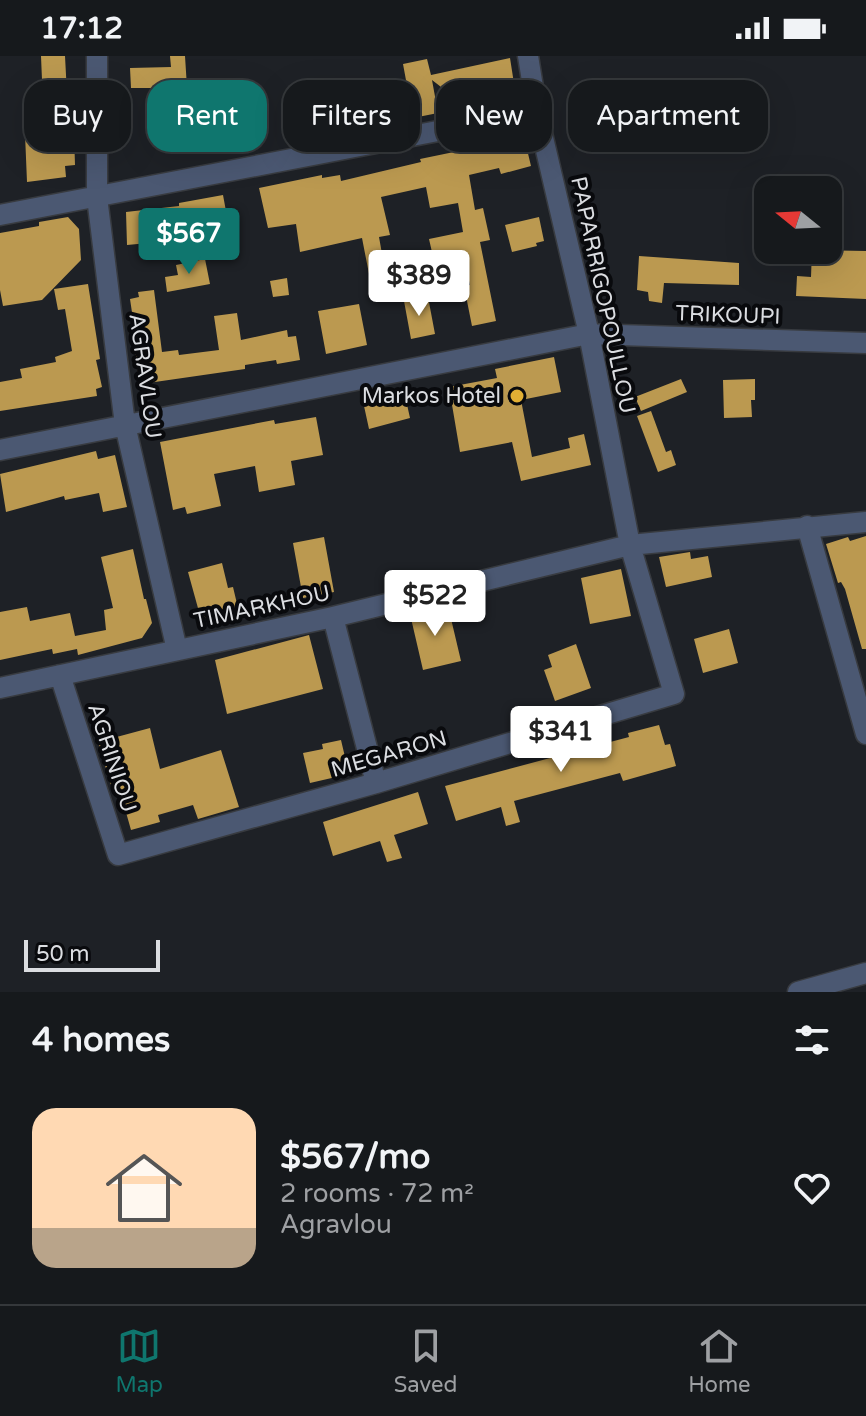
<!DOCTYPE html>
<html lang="en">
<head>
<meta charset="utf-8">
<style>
	body { margin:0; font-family:"Varela Round",sans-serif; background:#232629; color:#f1f3f6; height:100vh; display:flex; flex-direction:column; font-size:30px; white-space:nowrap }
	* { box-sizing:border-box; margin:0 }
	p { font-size:26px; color:#9ea0a3 }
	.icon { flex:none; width:44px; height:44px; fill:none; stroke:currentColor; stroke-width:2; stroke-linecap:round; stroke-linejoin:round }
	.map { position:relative; height:936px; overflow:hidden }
	.drawer { display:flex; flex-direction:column; background:#16191c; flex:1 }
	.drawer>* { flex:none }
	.guide { position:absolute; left:24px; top:24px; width:818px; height:72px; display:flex; gap:16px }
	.needle { width:52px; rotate:288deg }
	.buttons { position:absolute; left:754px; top:120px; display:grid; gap:16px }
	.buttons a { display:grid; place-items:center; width:88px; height:88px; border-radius:16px; background:#16191c; box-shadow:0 8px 32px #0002,0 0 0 2px #35383b; font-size:40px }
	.scale { position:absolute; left:24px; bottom:20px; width:136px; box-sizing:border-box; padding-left:8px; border:4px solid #dbdde1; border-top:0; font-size:22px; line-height:28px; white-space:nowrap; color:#dbdde1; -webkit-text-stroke:6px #090a0d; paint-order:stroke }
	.price { position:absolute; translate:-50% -68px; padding:0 18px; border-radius:8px; background:#fff; color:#222; font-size:26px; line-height:52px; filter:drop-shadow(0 2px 4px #0008) }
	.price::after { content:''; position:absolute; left:50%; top:48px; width:24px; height:18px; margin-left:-12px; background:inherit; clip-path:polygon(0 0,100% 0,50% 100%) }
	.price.on { background:#0f766e; color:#fff }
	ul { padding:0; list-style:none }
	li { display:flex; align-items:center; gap:24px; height:200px; padding:0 32px }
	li+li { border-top:2px solid #35383b }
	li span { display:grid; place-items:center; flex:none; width:224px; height:160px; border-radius:24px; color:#555 }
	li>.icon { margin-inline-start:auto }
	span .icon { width:96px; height:96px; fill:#fffc; stroke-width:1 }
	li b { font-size:34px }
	h2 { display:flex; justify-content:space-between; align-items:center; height:96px; padding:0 32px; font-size:34px }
	.pill { padding:0 28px; border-radius:24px; background:#16191c; box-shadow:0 8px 32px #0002,0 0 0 2px #35383b; font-size:28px; line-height:72px }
	.pill.on { background:#0f766e; color:#fff }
	.status { display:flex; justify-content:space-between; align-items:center; height:56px; padding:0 40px; background:#16191c; direction:ltr }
	.status svg { height:22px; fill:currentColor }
	.tabs { display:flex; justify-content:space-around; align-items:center; height:112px; border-top:2px solid #35383b; background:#16191c; font-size:22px; color:#9ea0a3 }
	.tabs a { display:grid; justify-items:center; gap:4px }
	.tabs .on { color:#0f766e }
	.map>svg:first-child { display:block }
	.building { fill:#bb9950 }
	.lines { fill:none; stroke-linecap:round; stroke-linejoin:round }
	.street-casing { stroke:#383b40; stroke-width:23 }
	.street { stroke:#4b5872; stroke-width:20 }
	.poi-dot { fill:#e2af34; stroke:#090a0d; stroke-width:3 }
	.labels { text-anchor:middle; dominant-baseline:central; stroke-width:8; stroke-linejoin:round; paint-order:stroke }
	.street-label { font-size:22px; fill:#dbdde1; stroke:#090a0d }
	.poi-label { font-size:22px; fill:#dbdde1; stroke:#090a0d; text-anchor:end }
</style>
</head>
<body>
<div class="status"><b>17:12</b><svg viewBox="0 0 49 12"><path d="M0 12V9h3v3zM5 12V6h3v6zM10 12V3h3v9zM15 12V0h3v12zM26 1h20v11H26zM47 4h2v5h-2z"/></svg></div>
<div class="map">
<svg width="866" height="936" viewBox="0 0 866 936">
	<rect width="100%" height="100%" fill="#1e2126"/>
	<path class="building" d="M41 0H65L69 76H74L75 109 65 110 66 121 27 126 25 78H28L27 49 43 48Z
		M170 0H185L189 63H160L159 32H131L130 12 171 11Z
		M510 2 515 34 511 43 467 51 432 24 438 57 413 62 403 8 427 3 431 19Z
		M514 76 517 87 525 85 531 110 501 118 499 112 469 119 475 154 483 152 490 184 480 186 496 265 472 270 464 230 470 229 463 198 434 205 429 183 463 176 458 147 430 152 426 131 381 141 390 179 379 181 386 220 370 223 362 182 300 196 296 168 268 172 259 132 322 119V122L340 119 341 125 421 106 420 103 483 90 482 85Z
		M709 77 750 78V91H709Z
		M223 139 231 182 211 186 208 166 158 176 159 186 127 189 126 156 179 150V147Z
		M68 161 79 173 81 204 42 244 3 250 0 234V177L39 170V166Z
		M539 161 544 185 536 187 537 190 512 196 505 169Z
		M812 194 866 195V243L796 240 797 220 811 221Z
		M639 200 739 207V229L664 227 662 247 649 245 648 236 637 234Z
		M205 203 210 228 167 236 165 221 178 219 176 209Z
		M287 222 289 239 273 241 270 225Z
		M88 228 100 303 96 304 102 331 96 333 97 340 0 355V326L22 322 20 313 56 306 55 301 72 295 65 253 58 254 54 233Z
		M154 234 162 296 178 294 179 299 219 294 214 260 237 257 241 284 287 274 288 281 296 280 300 304 277 308 276 304 245 309V313L148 327 142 324 138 318 134 290H137L130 243 139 241 138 236Z
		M428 241 435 278 411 283 404 245Z
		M359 248 367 289 326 298 318 255Z
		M554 301 561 336 521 344 532 401 570 392 568 382 584 378 591 409 521 425 512 386 460 396 449 331 497 322 495 313Z
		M681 323 687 336 641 355 635 341Z
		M755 323V344H751L752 361 724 362 723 324Z
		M406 344 410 362 369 373 364 350 386 346V349Z
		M651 355 666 396 671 394 676 409 658 416 637 360Z
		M316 361 323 399 291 405 295 429 259 436 255 410 214 418 221 450 187 458 185 451 173 454 160 386 274 364 275 368Z
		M96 395 98 403 115 399 127 451 103 456 99 437 65 444 64 440 6 456 0 418Z
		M866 480V593H862L845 533 841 526 838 527 826 488 848 481 850 485Z
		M324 481 334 536 303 542 293 487Z
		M133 493 144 543H146L152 567 142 582 78 599 77 593 53 598 52 593 0 604V556L27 551 30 565 70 557 75 580 106 574 104 554 113 552 101 501Z
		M690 496 691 503 708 500 712 521 666 531 659 501Z
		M222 507 228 532 233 531 238 552 201 563 188 516Z
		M621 513 631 560 590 568 581 522Z
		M448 550 461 605 423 614 410 558Z
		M729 573 738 607 703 617 694 583Z
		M309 579 323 633 227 658 215 604Z
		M576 588 591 632 555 645 544 614 552 611 548 599Z
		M659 669 665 689 670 688 676 710 623 725 620 717 514 745 520 766 506 770 501 751 456 765 445 730 629 681 628 677Z
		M150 672 160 713 221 694 239 751 198 763 193 749 158 759 160 766 131 774 118 728 111 729 98 686Z
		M341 684 349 718 310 727 303 697 323 693 322 688Z
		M418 736 428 768 394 779 402 802 387 806 380 785 333 800 323 766Z"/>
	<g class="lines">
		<defs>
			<path id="street" d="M97 0V141L125 369 177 594
				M0 159 537 56
				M0 394 589 278 866 287
				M807 470 866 678
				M333 561 376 727
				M60 619 118 799 376 727 674 638 630 489 589 278 537 56 528 0
				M0 632 333 561 630 489 866 466
				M798 936 866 917"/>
		</defs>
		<use href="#street" class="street-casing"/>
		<use href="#street" class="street"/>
	</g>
	<circle class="poi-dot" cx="517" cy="340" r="8"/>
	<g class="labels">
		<g class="street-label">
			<text transform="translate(603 239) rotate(78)">PAPARRIGOPOULLOU</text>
			<text transform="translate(728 259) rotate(2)">TRIKOUPI</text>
			<text transform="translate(145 320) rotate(82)">AGRAVLOU</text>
			<text transform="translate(262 551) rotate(-12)">TIMARKHOU</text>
			<text transform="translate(389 698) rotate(-16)">MEGARON</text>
			<text transform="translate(112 702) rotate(72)">AGRINIOU</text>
		</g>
		<g class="poi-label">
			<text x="501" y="340">Markos Hotel</text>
		</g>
	</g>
</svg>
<div class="buttons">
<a><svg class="needle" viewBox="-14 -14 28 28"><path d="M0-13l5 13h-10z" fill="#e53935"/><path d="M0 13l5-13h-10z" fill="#9ea0a3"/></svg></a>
</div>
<div class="scale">50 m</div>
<b class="price on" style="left:189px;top:220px">$567</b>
<b class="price" style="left:419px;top:262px">$389</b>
<b class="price" style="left:435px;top:582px">$522</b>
<b class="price" style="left:561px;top:718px">$341</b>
<div class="guide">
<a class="pill">Buy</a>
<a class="pill on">Rent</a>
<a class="pill">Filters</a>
<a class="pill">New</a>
<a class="pill">Apartment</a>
</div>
</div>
<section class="drawer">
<h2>4 homes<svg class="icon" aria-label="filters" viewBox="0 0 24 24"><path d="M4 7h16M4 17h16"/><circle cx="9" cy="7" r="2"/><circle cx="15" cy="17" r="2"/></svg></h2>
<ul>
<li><span style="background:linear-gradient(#ffd9b3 75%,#b9a48a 0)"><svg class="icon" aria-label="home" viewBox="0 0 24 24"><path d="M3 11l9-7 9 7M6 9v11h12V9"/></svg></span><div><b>$567/mo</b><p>2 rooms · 72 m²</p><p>Agravlou</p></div><svg class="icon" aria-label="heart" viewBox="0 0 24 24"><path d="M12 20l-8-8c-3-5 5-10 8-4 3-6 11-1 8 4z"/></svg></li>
</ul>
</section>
<nav class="tabs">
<a class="on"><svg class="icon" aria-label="map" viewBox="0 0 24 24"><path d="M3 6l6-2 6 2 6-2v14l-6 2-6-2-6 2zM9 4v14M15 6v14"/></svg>Map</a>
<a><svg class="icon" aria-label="saved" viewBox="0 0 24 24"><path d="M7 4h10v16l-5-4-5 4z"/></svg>Saved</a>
<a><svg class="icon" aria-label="home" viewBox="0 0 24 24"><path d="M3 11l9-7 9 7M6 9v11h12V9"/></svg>Home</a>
</nav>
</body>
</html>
